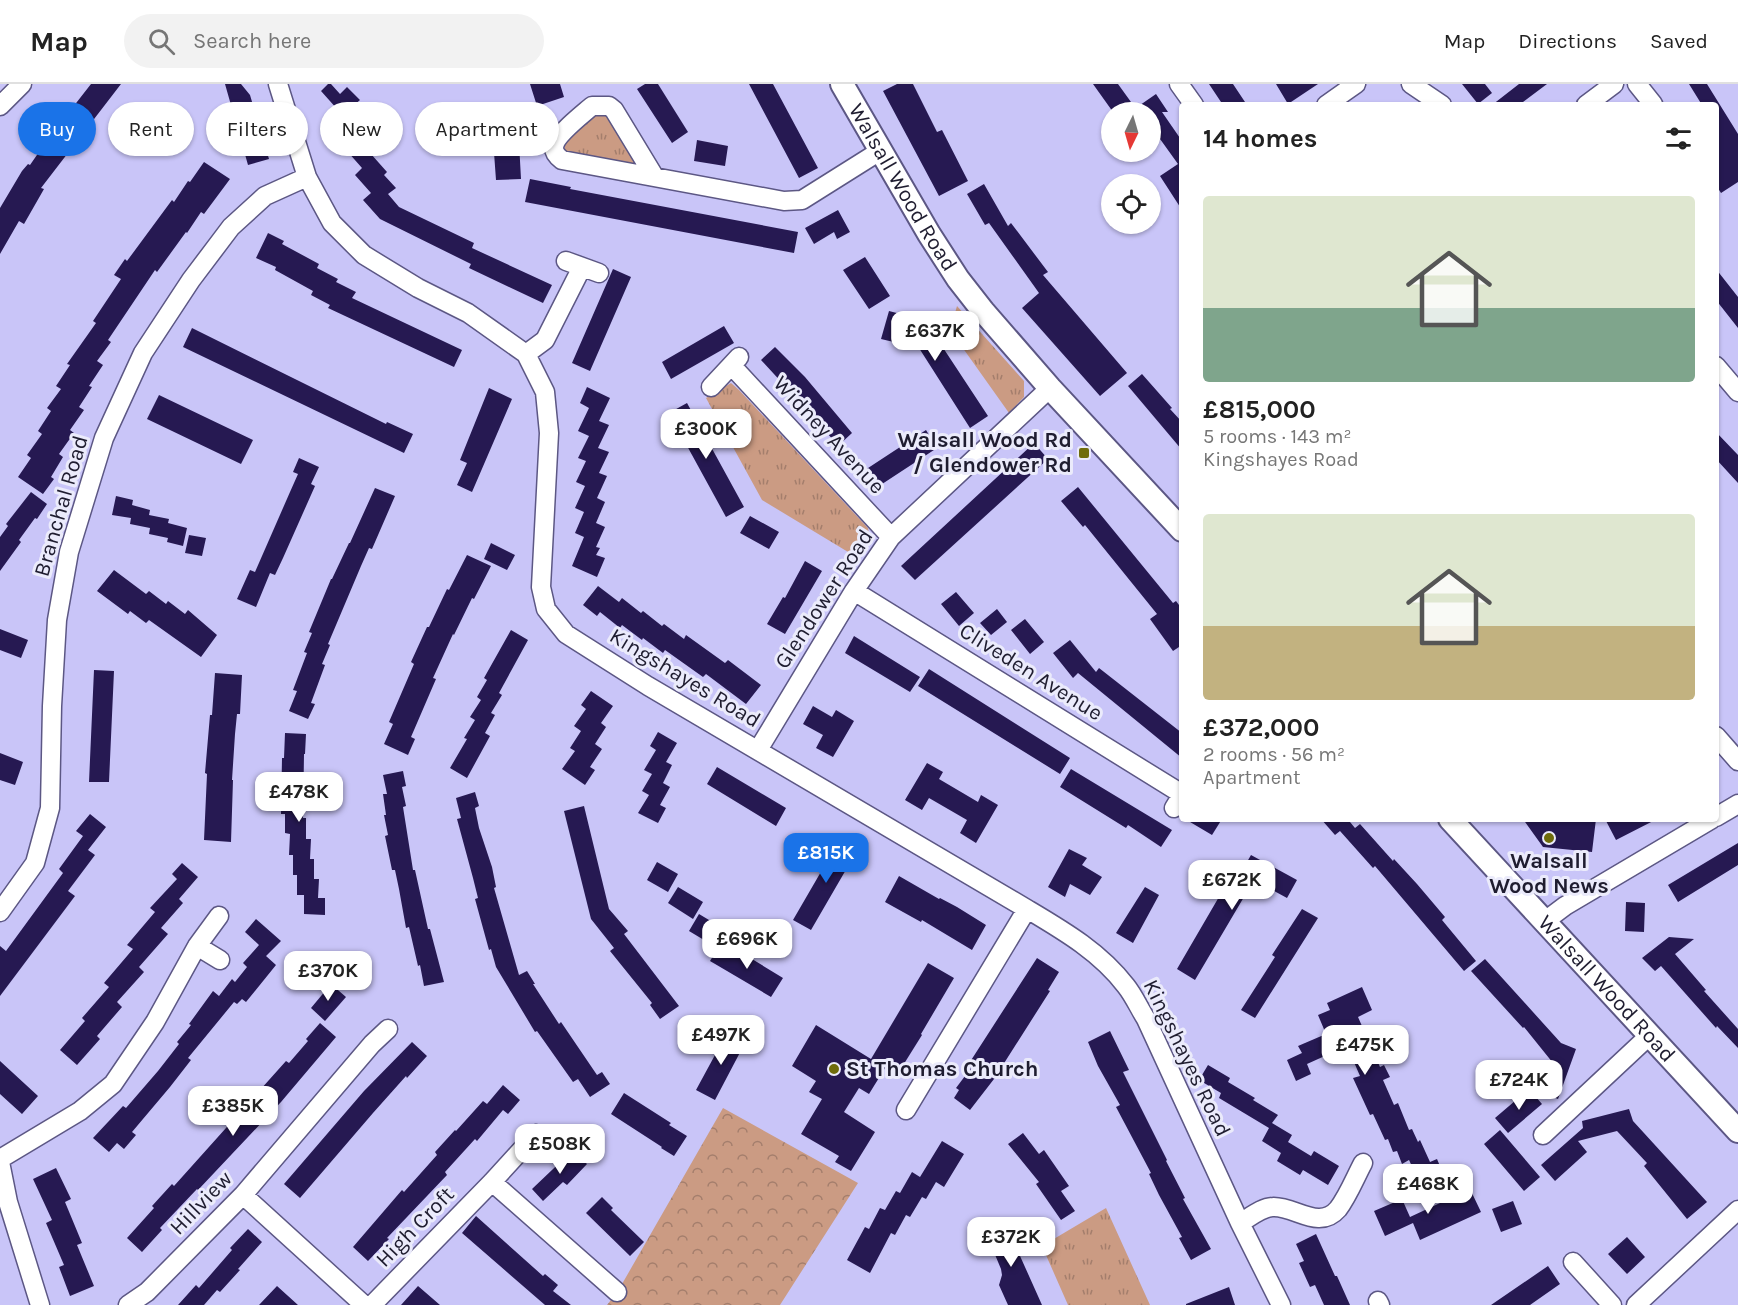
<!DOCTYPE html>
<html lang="en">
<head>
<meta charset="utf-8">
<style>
	body { margin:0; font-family:Karla,sans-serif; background:#f2f2f2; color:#222; height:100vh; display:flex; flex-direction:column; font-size:22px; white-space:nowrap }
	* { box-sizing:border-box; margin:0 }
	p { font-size:20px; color:#767676 }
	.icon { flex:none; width:33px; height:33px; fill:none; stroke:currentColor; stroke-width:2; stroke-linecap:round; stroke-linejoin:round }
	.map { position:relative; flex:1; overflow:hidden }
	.details { position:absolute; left:1179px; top:18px; width:540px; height:720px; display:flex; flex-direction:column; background:#fff; border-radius:6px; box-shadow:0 2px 4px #0004 }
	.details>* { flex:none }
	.banner { position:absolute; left:18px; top:18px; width:570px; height:54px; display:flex; gap:12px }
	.needle { width:39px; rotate:185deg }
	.buttons { position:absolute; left:1101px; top:18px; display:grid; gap:12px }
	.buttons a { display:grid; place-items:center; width:60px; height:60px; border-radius:50%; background:#fff; box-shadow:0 2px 4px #0004; font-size:30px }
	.price { position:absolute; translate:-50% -51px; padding:0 14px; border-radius:12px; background:#fff; color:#222; font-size:20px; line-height:39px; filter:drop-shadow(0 2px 3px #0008) }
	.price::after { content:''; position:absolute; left:50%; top:36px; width:18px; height:14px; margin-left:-9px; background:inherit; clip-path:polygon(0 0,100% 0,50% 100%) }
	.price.selected { background:#1a73e8; color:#fff }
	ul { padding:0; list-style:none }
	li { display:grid; align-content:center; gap:12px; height:318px; padding:0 24px }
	li span { display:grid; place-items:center; height:186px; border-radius:6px; color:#555 }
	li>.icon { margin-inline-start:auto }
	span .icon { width:108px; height:108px; fill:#fffc; stroke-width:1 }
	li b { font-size:26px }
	h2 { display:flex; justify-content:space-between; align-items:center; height:72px; padding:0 24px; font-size:26px }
	.chip { padding:0 21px; border-radius:27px; background:#fff; box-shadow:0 2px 4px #0004; font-size:21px; line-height:54px }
	.chip.selected { background:#1a73e8; color:#fff }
	header { display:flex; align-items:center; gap:36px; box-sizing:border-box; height:84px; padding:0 30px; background:#fff; border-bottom:2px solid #e0e0e0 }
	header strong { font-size:28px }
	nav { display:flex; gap:33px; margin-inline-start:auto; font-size:21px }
	.search { width:420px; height:54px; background:#f2f2f2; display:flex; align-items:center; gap:15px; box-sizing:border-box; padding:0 21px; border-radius:33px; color:#767676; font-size:22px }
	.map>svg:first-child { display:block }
	.grass { fill:url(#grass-tufts) }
	.park { fill:url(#park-crowns) }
	.building { fill:#261952 }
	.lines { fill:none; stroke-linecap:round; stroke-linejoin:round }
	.minor-casing { stroke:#5c5784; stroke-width:21 }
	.tertiary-casing { stroke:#5c5784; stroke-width:26 }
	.minor { stroke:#fff; stroke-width:18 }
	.tertiary { stroke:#fff; stroke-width:22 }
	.poi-dot { fill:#6f6c0b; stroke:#ebebfb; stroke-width:2 }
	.labels { text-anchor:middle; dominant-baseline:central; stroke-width:6; stroke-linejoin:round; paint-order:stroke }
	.street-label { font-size:22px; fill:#1f1d30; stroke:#ebebfb }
	.poi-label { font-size:22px; font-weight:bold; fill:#1f1d30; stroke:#ebebfb; text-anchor:end }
</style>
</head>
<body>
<header>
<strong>Map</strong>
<div class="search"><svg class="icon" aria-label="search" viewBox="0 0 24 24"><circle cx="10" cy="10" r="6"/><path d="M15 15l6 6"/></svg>Search here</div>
<nav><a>Map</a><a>Directions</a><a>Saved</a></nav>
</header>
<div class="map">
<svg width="1738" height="1221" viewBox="0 0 1738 1221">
	<defs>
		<pattern id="grass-tufts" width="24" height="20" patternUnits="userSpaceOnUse" patternTransform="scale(1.5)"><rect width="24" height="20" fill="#cb9b83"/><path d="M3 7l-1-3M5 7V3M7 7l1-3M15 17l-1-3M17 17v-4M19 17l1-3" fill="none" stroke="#a47e6c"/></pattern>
		<pattern id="park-crowns" width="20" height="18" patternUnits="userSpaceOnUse" patternTransform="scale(1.5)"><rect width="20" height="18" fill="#cb9b83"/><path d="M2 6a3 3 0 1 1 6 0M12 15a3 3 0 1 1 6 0" fill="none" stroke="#a47e6c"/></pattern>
	</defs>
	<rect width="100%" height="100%" fill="#c9c5f8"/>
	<path class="grass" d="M599 30 608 31 638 77 636 83 565 71 564 57 592 31Z
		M957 222 1024 297V313L1009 329 950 246Z
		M731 299 739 306 868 444 870 456 858 474 762 416 706 314Z
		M1106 1124 1150 1221H1068L1042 1162Z"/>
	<path class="park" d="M723 1024 858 1099 780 1221H607L618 1207Z"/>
	<path class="building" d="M91 0H121L41 104 44 105 24 140 19 137 0 170V124L22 87 28 80 30 81 48 55Z
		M225 0H241L250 11 269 75 248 81Z
		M328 0H331L340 10 347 3 360 16 352 23 368 40 361 46 377 64 371 70 387 88 384 91 396 104 388 110 399 123 474 159 472 164 552 201 543 219 469 184 471 180 380 135 363 116 371 109 355 91 362 84 347 67 355 60 338 42 346 35 321 7Z
		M530 0H560L564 13 537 22Z
		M645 0H658L688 48 672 59 637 5Z
		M749 0H773L818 84 799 94Z
		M897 0H913L937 48 942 46 968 97 939 112 883 7Z
		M1093 0H1118L1131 18 1113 28Z
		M1209 0H1233L1247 21H1223Z
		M1276 0H1318L1288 20Z
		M1462 0H1485L1492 9 1478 20Z
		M1519 0H1547L1519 21H1492Z
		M1689 0H1707L1738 50V98L1721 109 1716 101V21H1702Z
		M1156 10 1168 28H1162L1182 57V126L1160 92 1178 80 1150 41V28H1130Z
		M518 40 521 95 496 96 492 41Z
		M697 56 728 62 725 82 694 77Z
		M204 78 230 95 204 130 201 128 187 149 186 148 157 188 155 186 108 256 111 258 97 277 103 281 89 302 92 303 79 323 84 326 70 346 74 349 59 370 63 373 51 393 54 395 43 410 18 393 31 374 27 371 42 350 38 347 51 327 47 324 61 305 56 302 70 281 67 280 96 239 93 237 121 195 114 191 125 175 127 177 172 116 174 118 188 97 190 98Z
		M530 95 571 103 570 105 798 148 794 169 525 118Z
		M984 100 1008 142 1011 139 1048 188 1043 191 1127 289 1100 312 1022 224 1039 209 989 139 985 141 967 110Z
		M838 126 850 148 837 155 834 148 814 160 805 144Z
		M268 149 284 157 282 160 319 180 317 184 338 195 336 198 356 208 352 214 462 266 454 283 328 224 330 221 311 211 313 207 275 186 276 183 256 174Z
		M865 173 890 212 869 225 843 186Z
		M613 185 631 193 590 287 572 279Z
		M1716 185 1738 213V244L1716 216Z
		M889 227 935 239 932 247 988 332 970 344 919 264 881 255Z
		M724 242 734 259 671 295 662 278Z
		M192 244 386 340 387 338 413 350 404 369 183 263Z
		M775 263 805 293 852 349 838 362 787 301 785 302 761 276Z
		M1142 290 1172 324 1170 325 1182 338V366L1128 302Z
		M587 303 610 314 599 337 609 341 598 364 609 368 599 389 607 392 597 414 605 418 596 439 605 443 596 463 600 464 596 471 605 474 597 493 572 482 584 453 575 449 584 428 575 424 585 402 576 398 586 377 578 374 589 352 578 347 589 324 580 319Z
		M489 304 512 315 472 408 457 401 467 379 460 376Z
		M159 311 253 356 241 380 147 335Z
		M687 319 744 423 726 433 669 329Z
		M926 346 937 364 876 404 865 386Z
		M1716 348 1738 371V399L1716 375Z
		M1034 359 1048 375 915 496 901 482Z
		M299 374 319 383 311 400 315 402 283 474 275 491 270 489 256 523 237 515 250 486 255 488 290 408 298 390 293 388Z
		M1078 403 1173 519 1176 517 1182 525V561L1173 567 1150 535 1157 530 1085 441 1083 443 1061 417Z
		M375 404 395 412 372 465 369 464 361 482 328 560 330 561 322 580 325 581 311 619 315 620 308 635 289 627 297 607 293 606 307 569 304 568 312 549 309 548 331 495H332L349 459H350Z
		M31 408 47 420 37 435 35 434 19 456 21 458 0 487V453L8 442 6 440Z
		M116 412 133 416 132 421 150 426 149 431 169 435 168 439 187 444 183 462 167 458 168 454 149 450 150 444 130 440 131 434 112 431Z
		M750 432 779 448 769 465 740 449Z
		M189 451 206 454 202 472 185 469Z
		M491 459 515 471 507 486 484 475Z
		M467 471 491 482 474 515 472 514 454 551 453 550 433 594 436 595 411 653 415 655 408 671 384 660 393 640 389 638 414 580 411 578 427 543H429L447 505 449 506Z
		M805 477 822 487 785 550 767 540 783 513 785 514Z
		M114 486 146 510 149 507 166 520 168 517 185 530 188 526 217 551 201 573 149 536 146 539 130 527 128 530 97 507Z
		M598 502 619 518 622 514 641 529 643 527 662 542 664 540 684 555 686 551 725 579 728 576 761 601 746 620 706 590 703 593 665 566 663 569 643 554 642 556 622 541 620 544 600 528 597 532 583 521Z
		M956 508 974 529 959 542 941 520Z
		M997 525 1007 538 991 551 980 539Z
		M1025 535 1044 558 1030 570 1011 546Z
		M0 545 28 556 21 574 0 566Z
		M511 546 528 556 499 609 502 611 491 629 495 631 485 649 490 652 467 694 450 684 467 655 464 654 475 636 470 633 481 616 477 613 487 596 484 594Z
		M854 552 920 593 910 608 845 569Z
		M1070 556 1096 588 1099 584 1182 649V674L1078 589 1073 594 1053 569Z
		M929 585 1070 674 1060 690 918 602Z
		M94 586 114 587 109 698H89Z
		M215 589 242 591 240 630H237L235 650 232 696H233L231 758 204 756 207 690 205 689 210 631H212Z
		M591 607 613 622 601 639 606 643 595 660 602 665 590 683 595 686 585 701 562 685 575 667 570 664 581 647 574 642 586 625 581 621Z
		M813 622 832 633 836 626 854 637 833 673 816 664 823 651 803 640Z
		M658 648 677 659 666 678 672 681 663 699 670 703 660 721 666 724 658 739 638 729 649 711 642 707 652 690 644 686 656 666 650 662Z
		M285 649 306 650 305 670H304L303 734H306V755H311L310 775H314V795H319L318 814H325V831L304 830V811H297V791H293V771H289L290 750 285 749V730H281L282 674H284Z
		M0 669 23 678 15 701 0 696Z
		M927 679 943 688 939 695 978 718 981 711 998 721 976 759 960 749 967 736 929 714 922 726 905 716Z
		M717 683 786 724 776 742 707 700Z
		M1071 685 1172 746 1161 763 1128 741 1126 744 1060 703Z
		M403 687 406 702 402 703 406 722 403 723 413 786H415L428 845H430L444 898 424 902 420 881 418 882 409 843 406 844 399 805 395 786H392L385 752 388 751 384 731H386L383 710H387L383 691Z
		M475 708 479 722 475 724 479 744 492 783 496 803 494 804 519 891 527 887 535 900H533L559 940 561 938 597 991 602 988 610 1000 590 1013 578 995 573 998 537 947 535 948 496 883 491 865 489 866 475 815 478 814 473 794 457 735 461 734 456 714Z
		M584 722 609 825 628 847 624 850 679 922 660 935 650 921 652 919 610 867 614 864 591 835 564 727Z
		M90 730 106 743 88 766 95 771 68 807 75 812 0 912V862L6 867 63 789 59 785 83 752 76 747Z
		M1185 735H1222L1212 751Z
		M1321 735H1354L1350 738 1355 744 1360 740 1393 777 1394 775 1417 800 1445 833 1442 836 1476 877 1464 887 1375 782 1373 784 1340 747 1335 751Z
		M1523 735H1596L1592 768 1543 763Z
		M1605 735H1657L1616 756Z
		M840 755 858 765 811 846 793 836Z
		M1738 759V781L1678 818 1668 801Z
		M1069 765 1087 774 1082 781 1102 793 1090 811 1070 800 1065 813 1048 803Z
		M1251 771 1297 796 1287 814 1254 796 1195 896 1177 885 1223 806 1229 809Z
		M657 778 678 790 668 808 647 796Z
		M182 779 198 793 179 815 183 819 161 844 168 850 139 883 144 888 117 918 122 923 97 952 100 955 77 981 60 966 85 937 82 934 109 903 104 899 133 865 127 861 155 828 150 824 177 795 172 790Z
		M899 792 939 815 940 814 957 823 986 841 972 866 922 836 921 838 885 818Z
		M678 803 703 818 693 835 668 819Z
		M1145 803 1159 811 1133 859 1116 849Z
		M1626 818 1645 819 1644 848 1625 847Z
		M1302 825 1318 834 1255 934 1241 926 1275 873 1272 871Z
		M699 830 724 845 714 862 689 847Z
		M256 835 281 857 266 872 276 881 246 918 242 915 237 920 234 918 188 974 191 976 170 1003 132 1048 136 1051 124 1065 117 1059 109 1068 93 1054 123 1022 126 1024 158 987 179 960 177 958 191 941 189 940 213 907 219 912 232 895 235 898 247 883 243 879 259 861 245 848Z
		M1669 853 1694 855 1675 870 1706 906 1704 907 1738 945V964L1717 942 1716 944 1661 882 1655 887 1642 874Z
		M721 859 751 877 752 875 783 894 771 913 710 877Z
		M1037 874 1059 888 1048 906 1050 907 994 995 970 1026 954 1014 959 1006 956 1004 971 984 968 981Z
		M1485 875 1561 959 1576 965 1558 1015 1543 1009 1553 979 1524 943 1523 944 1471 887Z
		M928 879 954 894 921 950 922 951 902 983 890 976 869 1010 859 1004 844 1028 875 1048 851 1087 835 1078 839 1072 801 1050 822 1015 809 1008 816 997 792 982 816 941 871 975Z
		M331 900 346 913 325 937 311 924Z
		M1362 903 1372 926 1358 933 1380 983 1384 981 1390 993 1383 996 1394 1021 1398 1019 1409 1046 1412 1045 1418 1058 1420 1056 1430 1078 1437 1075 1442 1087 1419 1097 1409 1076 1402 1080 1397 1067 1393 1068 1388 1055 1385 1056 1373 1030 1370 1031 1353 994 1360 992 1347 962 1307 980 1311 990 1296 997 1287 976 1302 969 1298 962 1326 950 1318 931 1330 926 1327 919Z
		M320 939 336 953 281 1018 198 1106 197 1105 160 1144 162 1146 142 1168 127 1154 154 1124 152 1122 172 1100 174 1102 286 977 289 979 308 957 306 955Z
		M728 947 746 957 715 1016 696 1006Z
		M1110 947 1129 986 1123 988 1167 1076 1166 1077 1185 1114 1183 1115 1211 1165 1191 1176 1179 1154 1182 1153 1159 1111 1149 1090 1151 1089 1116 1023 1120 1021 1098 982 1088 958Z
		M412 958 427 972 407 994 406 992 373 1029 300 1114 284 1100 364 1007Z
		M0 977 38 1012 22 1030 0 1010Z
		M1208 981 1230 994 1228 998 1255 1014 1253 1016 1278 1031 1272 1039 1292 1051 1288 1058 1311 1072 1314 1067 1339 1082 1328 1101 1303 1086 1300 1091 1277 1077 1281 1069 1262 1057 1269 1044 1219 1014 1221 1009 1199 996Z
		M503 1001 520 1016 508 1030 503 1026 477 1057 475 1055 445 1088 447 1091 387 1154 389 1155 368 1177 353 1163 402 1106 404 1108 437 1071 435 1068 455 1046 456 1047 483 1017 487 1020Z
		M1529 1005 1542 1020 1508 1049 1495 1034Z
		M624 1009 671 1039 669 1041 687 1052 674 1072 661 1064 662 1063 611 1030Z
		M1629 1025 1633 1037 1707 1118 1687 1135 1644 1082 1647 1079 1617 1047 1578 1057 1587 1068 1555 1097 1541 1081 1583 1044 1582 1037Z
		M1500 1046 1540 1093 1524 1107 1484 1060Z
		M1023 1049 1039 1070 1044 1066 1069 1102 1061 1107 1075 1127 1061 1136 1036 1100 1039 1098 1008 1060Z
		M942 1057 964 1070 944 1103 936 1098 926 1115 922 1113 910 1133 906 1131 895 1151 891 1149 870 1189 847 1176 865 1143 869 1145 880 1124 885 1126 896 1107 900 1109 912 1088 920 1093Z
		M573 1066 587 1080 567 1101 563 1098 543 1117 532 1105Z
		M56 1084 71 1115 65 1118 82 1159 77 1161 94 1202 70 1212 59 1183 64 1181 46 1139 52 1136 33 1095Z
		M1470 1105 1481 1128 1420 1156 1413 1139 1385 1152 1374 1127 1402 1115 1410 1133Z
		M602 1113 613 1124 611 1126 644 1158 630 1172 586 1129Z
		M1513 1117 1522 1140 1501 1148 1492 1125Z
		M476 1132 543 1192 545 1190 558 1201 553 1207 571 1221H545L462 1149Z
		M999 1134 1009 1155 1012 1154 1042 1221H1008L999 1201 1002 1191 1001 1185 983 1142Z
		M248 1145 262 1158 238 1185 240 1186 220 1208 217 1206 204 1221H178L196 1201 199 1204 232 1166 230 1164Z
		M1316 1150 1335 1192H1337L1350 1221H1324L1315 1201 1310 1203 1299 1179 1304 1177 1296 1160Z
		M1627 1153 1645 1173 1627 1190 1608 1170Z
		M1548 1182 1560 1200 1530 1221H1491Z
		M277 1202 298 1221H259Z
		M418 1202 440 1221H401Z
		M1229 1203 1235 1221H1186V1220Z"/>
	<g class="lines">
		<defs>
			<path id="minor" d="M278 0 307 93 332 139 364 171 418 204 468 229 526 270 545 308 549 349 541 503 546 525 566 550 648 602 1027 825C1064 847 1100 868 1126 902 1134 912 1139 924 1146 935L1240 1139 1281 1221
				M1179 0 1194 21
				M1411 0 1442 21
				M1637 0 1653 20
				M1326 21 1356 0
				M1586 21 1614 0
				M0 22 22 0
				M654 92 614 26 609 22H592C583 30 554 52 554 64 554 69 558 73 562 76L784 117 802 116 880 67
				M566 177 599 189
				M526 270 545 256 582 183
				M732 282 891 453
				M1716 282 1738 308
				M711 303 739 273
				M854 507 1182 710
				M1716 652 1738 677
				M758 666 854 507 891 453 1050 304
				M1174 724 1182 711
				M1716 733 1738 720
				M0 828 35 779 50 724 52 622 57 536 69 468 104 354 143 269 191 196 231 143 265 112 307 93
				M1545 837 1565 822 1712 735
				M197 862 220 876
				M906 1026 1027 825
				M1543 1051 1650 951
				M0 1075 80 1027 113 1000 155 938 197 862 219 832
				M0 1078 8 1118 40 1221
				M492 1098 617 1208
				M243 1111 364 1221
				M1240 1139C1249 1134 1262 1123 1273 1123 1295 1122 1319 1147 1338 1125 1348 1112 1355 1094 1363 1079
				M1573 1178 1612 1221
				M1378 1217 1380 1221
				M128 1221 147 1208 243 1111 372 960 388 945
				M372 1221 492 1098 536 1050
				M1636 1221 1738 1126"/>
			<g id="tertiary">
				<path id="s1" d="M842 0 929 150 958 195 983 227 1050 304 1182 446"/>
				<path id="s2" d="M1450 735 1738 1047"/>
			</g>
		</defs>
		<use href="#minor" class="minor-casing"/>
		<use href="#tertiary" class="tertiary-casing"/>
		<use href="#minor" class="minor"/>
		<use href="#tertiary" class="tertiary"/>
	</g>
	<g class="poi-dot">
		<rect x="1078" y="363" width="12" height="12" rx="3"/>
		<circle cx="1549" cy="754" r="6"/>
		<circle cx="834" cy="985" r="6"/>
	</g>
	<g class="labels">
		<g class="street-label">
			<text stroke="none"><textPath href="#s1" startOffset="120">Walsall Wood Road</textPath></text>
			<text transform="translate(829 351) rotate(47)">Widney Avenue</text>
			<text transform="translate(61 422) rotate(-74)">Branchal Road</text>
			<text transform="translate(824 515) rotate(-57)">Glendower Road</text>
			<text transform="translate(1031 588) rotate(32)">Cliveden Avenue</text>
			<text transform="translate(685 594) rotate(31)">Kingshayes Road</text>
			<text stroke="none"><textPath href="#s2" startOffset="231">Walsall Wood Road</textPath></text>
			<text transform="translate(1187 974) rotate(64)">Kingshayes Road</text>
			<text transform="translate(201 1119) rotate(-46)">Hillview</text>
			<text transform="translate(415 1143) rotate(-46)">High Croft</text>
		</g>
		<g class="poi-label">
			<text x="1072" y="356">Walsall Wood Rd<tspan x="1072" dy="25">/ Glendower Rd</tspan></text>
			<text x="1549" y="777" text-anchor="middle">Walsall<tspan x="1549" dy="25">Wood News</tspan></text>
			<text x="846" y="985" text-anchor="start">St Thomas Church</text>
		</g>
	</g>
</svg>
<div class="buttons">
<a><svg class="needle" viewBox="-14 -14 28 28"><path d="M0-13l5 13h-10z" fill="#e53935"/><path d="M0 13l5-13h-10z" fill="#767676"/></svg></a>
<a><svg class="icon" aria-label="locate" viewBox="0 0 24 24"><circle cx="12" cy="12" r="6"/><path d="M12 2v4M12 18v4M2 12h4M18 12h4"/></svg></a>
</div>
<b class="price" style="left:935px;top:278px">£637K</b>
<b class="price" style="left:706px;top:376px">£300K</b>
<b class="price" style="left:299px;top:739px">£478K</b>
<b class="price selected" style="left:826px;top:800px">£815K</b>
<b class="price" style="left:1232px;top:827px">£672K</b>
<b class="price" style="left:747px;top:886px">£696K</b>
<b class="price" style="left:328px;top:918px">£370K</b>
<b class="price" style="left:721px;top:982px">£497K</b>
<b class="price" style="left:1365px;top:992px">£475K</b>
<b class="price" style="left:1519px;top:1027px">£724K</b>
<b class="price" style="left:233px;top:1053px">£385K</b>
<b class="price" style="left:560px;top:1091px">£508K</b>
<b class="price" style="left:1428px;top:1131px">£468K</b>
<b class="price" style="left:1011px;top:1184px">£372K</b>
<div class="banner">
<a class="chip selected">Buy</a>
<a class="chip">Rent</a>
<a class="chip">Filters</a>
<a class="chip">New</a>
<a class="chip">Apartment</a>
</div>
<section class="details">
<h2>14 homes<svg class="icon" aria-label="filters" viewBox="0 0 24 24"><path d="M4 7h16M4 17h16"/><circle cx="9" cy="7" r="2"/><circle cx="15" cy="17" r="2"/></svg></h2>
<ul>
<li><span style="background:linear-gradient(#dfe7d0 60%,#7fa58c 0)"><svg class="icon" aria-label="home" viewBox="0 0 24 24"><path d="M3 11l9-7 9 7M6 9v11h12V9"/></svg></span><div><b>£815,000</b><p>5 rooms · 143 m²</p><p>Kingshayes Road</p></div></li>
<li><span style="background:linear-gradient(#dfe7d0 60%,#c2b280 0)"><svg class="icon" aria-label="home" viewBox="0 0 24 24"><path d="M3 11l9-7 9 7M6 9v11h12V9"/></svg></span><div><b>£372,000</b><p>2 rooms · 56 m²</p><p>Apartment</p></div></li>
</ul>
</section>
</div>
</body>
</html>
